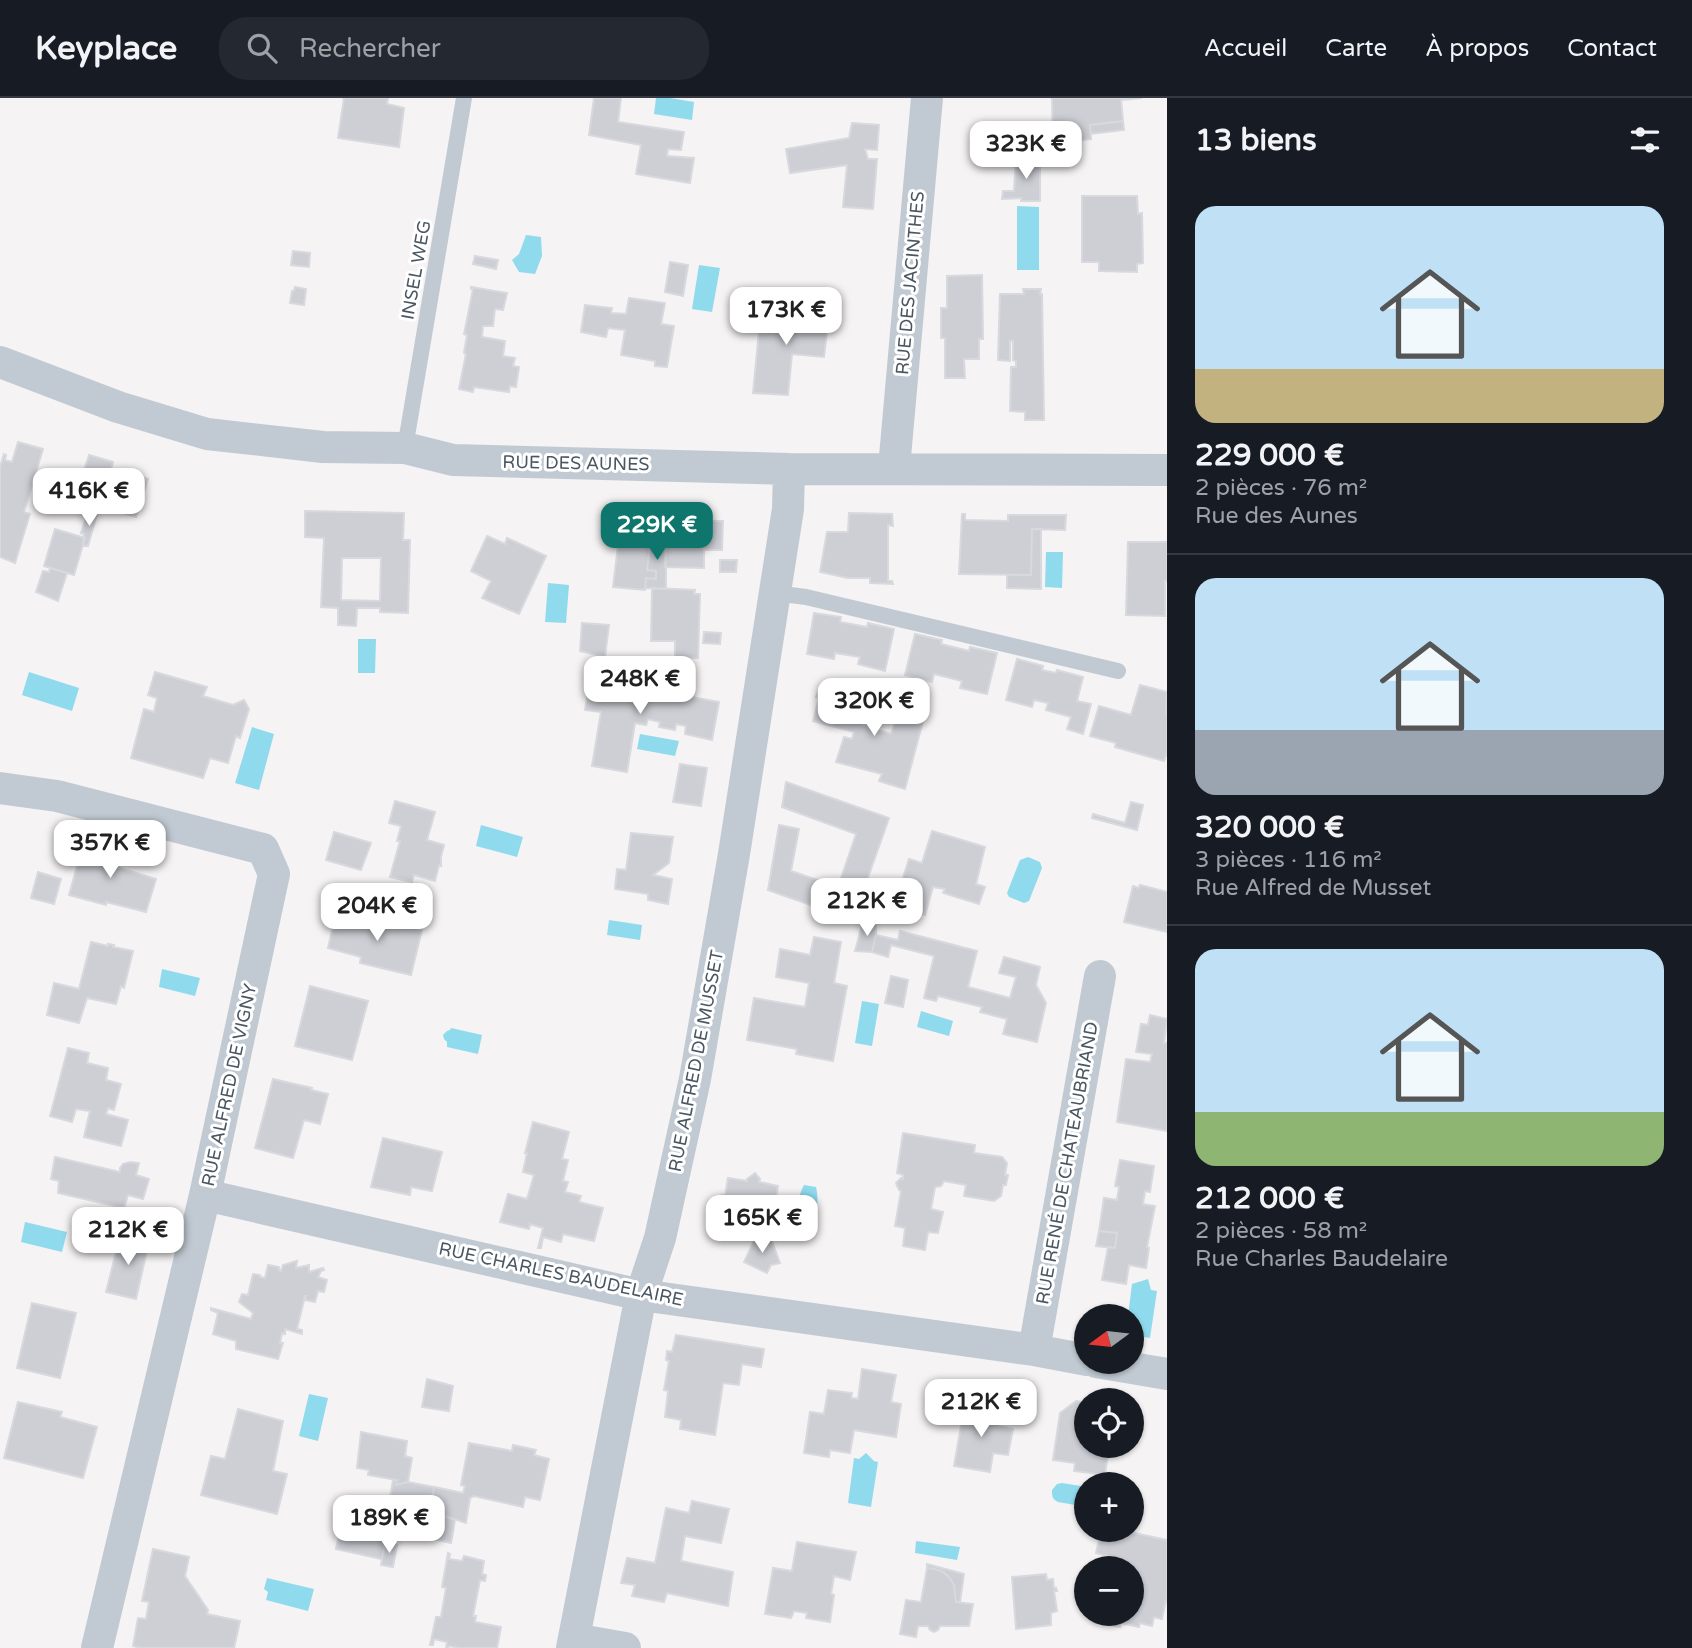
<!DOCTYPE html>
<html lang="fr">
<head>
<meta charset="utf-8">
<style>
	body { margin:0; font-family:"Varela Round",sans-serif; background:#242831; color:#f1f3f6; height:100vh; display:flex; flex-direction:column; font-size:26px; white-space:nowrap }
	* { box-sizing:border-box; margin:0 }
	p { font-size:23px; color:#9ea1a6 }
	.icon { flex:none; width:38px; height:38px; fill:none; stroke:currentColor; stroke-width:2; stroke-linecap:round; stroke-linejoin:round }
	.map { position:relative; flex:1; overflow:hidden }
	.side { display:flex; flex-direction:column; background:#171b24; width:525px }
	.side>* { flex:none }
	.needle { width:46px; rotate:255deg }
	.buttons { position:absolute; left:1074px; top:1206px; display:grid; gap:14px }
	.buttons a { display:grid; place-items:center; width:70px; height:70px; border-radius:50%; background:#171b24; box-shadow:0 2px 5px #0004; font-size:35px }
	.price { position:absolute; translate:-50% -60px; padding:0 16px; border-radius:14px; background:#fff; color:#222; font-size:23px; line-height:46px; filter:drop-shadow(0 2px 4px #0008) }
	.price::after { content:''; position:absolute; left:50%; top:42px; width:21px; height:16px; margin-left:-10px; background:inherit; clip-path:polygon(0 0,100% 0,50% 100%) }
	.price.active { background:#0f766e; color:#fff }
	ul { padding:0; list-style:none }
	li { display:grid; align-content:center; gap:14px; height:371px; padding:0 28px }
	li+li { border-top:2px solid #363941 }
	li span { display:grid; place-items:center; height:217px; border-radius:21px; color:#555 }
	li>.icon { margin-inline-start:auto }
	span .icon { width:126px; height:126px; fill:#fffc; stroke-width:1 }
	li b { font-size:30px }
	h2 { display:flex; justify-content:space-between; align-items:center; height:84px; padding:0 28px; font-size:30px }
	header { display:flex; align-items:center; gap:42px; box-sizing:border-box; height:98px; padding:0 35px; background:#171b24; border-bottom:2px solid #363941 }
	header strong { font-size:33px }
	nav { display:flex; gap:38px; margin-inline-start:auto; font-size:24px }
	.search { width:490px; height:63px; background:#242831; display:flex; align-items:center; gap:18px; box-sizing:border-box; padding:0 24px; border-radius:28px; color:#9ea1a6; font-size:26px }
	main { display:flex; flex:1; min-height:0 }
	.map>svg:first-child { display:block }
	.water { fill:#90daee }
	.building { fill:#cdcfd5; stroke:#d7d9de; stroke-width:2; fill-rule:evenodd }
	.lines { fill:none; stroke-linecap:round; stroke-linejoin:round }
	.service { stroke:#c1cad2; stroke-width:16 }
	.minor { stroke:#c1cad2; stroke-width:32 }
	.labels { text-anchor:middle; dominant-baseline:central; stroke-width:6; stroke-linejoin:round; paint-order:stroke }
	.street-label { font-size:18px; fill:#4a5661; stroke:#fff }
</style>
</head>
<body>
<header>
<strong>Keyplace</strong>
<div class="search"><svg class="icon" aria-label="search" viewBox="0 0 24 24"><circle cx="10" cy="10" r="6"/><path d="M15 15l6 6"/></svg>Rechercher</div>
<nav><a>Accueil</a><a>Carte</a><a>À propos</a><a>Contact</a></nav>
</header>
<main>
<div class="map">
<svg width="1167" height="1550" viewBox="0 0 1167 1550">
	<rect width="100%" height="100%" fill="#f5f3f3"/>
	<path class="water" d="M656 0H670L694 4 692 22 654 16Z
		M1017 108 1039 109V172H1017Z
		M526 137 541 139 542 158 535 176 519 174 512 162 519 156Z
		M699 167 720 170 712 214 692 211Z
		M1046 454H1063L1062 490 1045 489Z
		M548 485 569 487 566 525 545 524Z
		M358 541H376L375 575H358Z
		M29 574 79 590 72 613 22 597Z
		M252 629 274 636 259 692 235 685Z
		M640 636 679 643 675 658 637 651Z
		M481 727 523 739 517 759 476 748Z
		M1028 759 1040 764 1042 770 1029 803 1024 805 1009 799 1007 795 1020 762Z
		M609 822 642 827 640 842 607 837Z
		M162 871 200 880 195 898 159 889Z
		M862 903 879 906 872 948 855 945Z
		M921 913 953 923 949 938 917 929Z
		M451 930 482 937 478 956 447 949V944L444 941 443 937 447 933 450 932Z
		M804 1087 816 1089C819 1101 818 1118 808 1125 807 1126 805 1128 803 1128 789 1126 800 1094 804 1087Z
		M25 1124 67 1134 62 1154 21 1144Z
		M1148 1181 1151 1192 1157 1193 1150 1240 1132 1237V1218H1128L1132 1186Z
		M309 1296 328 1300 318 1343 299 1338Z
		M866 1355 874 1363 878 1364 871 1409 848 1405 854 1360 859 1361Z
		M1062 1385 1087 1389V1409L1058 1404C1052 1401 1052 1398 1052 1392L1057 1386Z
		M916 1443 960 1449 957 1462 915 1455Z
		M267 1480 314 1491 308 1513 266 1502 268 1494 264 1491Z"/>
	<path class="building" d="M344 0H388L387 6 404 10 399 49 338 40Z
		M594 0H621L618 24 684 34 681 52 668 51 667 58 694 60 690 85 636 76 641 47 589 37Z
		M1052 0H1142L1121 2 1123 23 1090 27 1091 41 1053 45Z
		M1123 23 1124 32 1091 36 1090 27Z
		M852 25 879 27 877 52 865 51 868 61H877L873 111 843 109 847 67 790 75 786 51 849 40Z
		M1040 61V103H1021V100L1002 101 1003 93H1014L1016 62Z
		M1082 98H1137L1138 116 1142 115 1143 165 1137 166V174L1099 173V164H1082Z
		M293 153 310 155 309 169 291 167Z
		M475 158 498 162 496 171 473 166Z
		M670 164 688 167 683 198 665 194Z
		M982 177 983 241H979V261H964L965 280H945V240H941V210H947V178Z
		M295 189 306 191 304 207 290 205 292 193H294Z
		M471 189 507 195 503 212 495 211 493 228H483L482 239 505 243 503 258 515 260 513 268 519 269 516 289 510 288 509 294 474 289 473 294 459 291 466 256 464 255 467 237 464 236 473 191H471Z
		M1023 191H1041L1040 196H1042L1044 322H1025V314L1010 313 1011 269H1016V263L1013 262V243H1010V263L998 262 1000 196H1024Z
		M629 200 665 205 661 226 674 228 667 269 655 268V263L621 257 625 232 608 230 606 239 581 234 585 207 612 210 611 215 626 216Z
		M761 213 829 216 824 259 792 256 788 297 753 295Z
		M18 344 43 351 24 414 30 416 15 465 0 459V369L4 356 6 357 5 362 12 364Z
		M89 357 113 364 110 376 122 381 125 373 148 381 136 419 100 408 97 416 80 412 91 376 84 373Z
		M305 413 404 415 403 442H410L408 515 380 514V510H357L356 528 338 527V510L321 509 324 440 305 439ZM342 460H381L380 503 341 502Z
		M617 413 654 414 647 472 656 473V481L646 480 645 492 613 489 622 414Z
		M90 415 97 416 88 448 83 447 84 436 81 435 87 417H90Z
		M849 415 892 416 893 428 888 427V483H892L893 486 870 485V480H848L820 474 827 434H848Z
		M962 416H965V422L1008 423V417H1066L1065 432 1032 431 1031 477 959 476Z
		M666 418 705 419V423H723L722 452H704V470L665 469Z
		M55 431 85 440 74 477 44 468Z
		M1032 431H1041V491L1007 490V477H1031Z
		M651 437H666V491L645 490 646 480 656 481V473L647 472Z
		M487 438 505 446 507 440 546 458 519 516 482 500 491 483 471 473Z
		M1128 444H1167V483H1165V518L1126 517Z
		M720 462H737L736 474H720Z
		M50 470 67 475 58 503 36 494 43 473 49 474Z
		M652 490 695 492 694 496H700L698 560H675V543H651Z
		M814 515 841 519 840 524 867 529 868 525 894 531 885 573 858 566 860 559 835 555 834 561 807 556Z
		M582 525 609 527 605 559 580 553Z
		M704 534 721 535 720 546 703 545Z
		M915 536 942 542 941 546 969 553 970 549 997 555 987 596 960 590 962 583 934 576 932 584 905 577Z
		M1017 561 1043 568 1042 572 1056 575 1057 572 1083 579 1077 603 1091 606 1083 636 1067 631 1071 619 1046 612 1048 605 1034 602 1032 609 1006 602Z
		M592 571 614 575 612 587 623 589 625 579 639 582 638 591 679 599 680 593 693 596 692 599 719 604 712 642 685 636 686 628 676 626 675 632 659 629 660 624 648 621 646 627 635 625 627 674 592 668 601 614 585 612Z
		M155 574 207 589 203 598 233 607 244 602 249 611 240 640 236 638 228 665 210 660 203 680 131 660 144 611 154 614 157 600 148 597Z
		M1140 587 1167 594 1166 615H1167V654L1164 663 1115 649 1116 645 1090 638 1099 608 1131 617Z
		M818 594 868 608 862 627 891 636 902 605 926 612 905 691 879 683 882 676 836 664 844 639 852 641 854 634 813 623 819 600 816 599Z
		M680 666 707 670 701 708 673 704Z
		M786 684 889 720 853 822 768 792 779 727 799 731 791 773 838 789 856 736 782 709Z
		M395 703 435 714 427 742 444 747 441 759V768L439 767 435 783 414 777 412 784 390 779 400 743H397L401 728 389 725Z
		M1131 704 1143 707 1137 732 1092 720 1093 716 1125 725Z
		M932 733 985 749 976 786 985 789 979 806 943 795 945 791 933 789 925 817 894 808 909 761 922 765Z
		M334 734 371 745 361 772 326 762Z
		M631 735 673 739 669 765 653 777 672 781 668 806 648 802V796L615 791 617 771 626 772Z
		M84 743 120 753 116 769 156 781 146 814 106 804V807L69 797Z
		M38 774 61 781 54 806 31 800Z
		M1140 787 1167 794V834L1124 824 1133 788 1139 790Z
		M336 815 382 829 384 822 422 832 411 877 360 865 361 859 328 850Z
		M863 824 876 828V837L872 854 855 853Z
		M900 833 977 853 968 889 1010 900 1016 879 999 875 1004 859 1040 869 1036 887 1046 905 1037 944 1003 936 1007 921 980 914 982 909 938 898 936 903 924 900 934 858 891 847 888 859 872 854 876 837 898 842Z
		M814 839 841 844 834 885 847 888 833 963 796 956 797 951 747 942 754 900 805 909 809 885 776 879 780 851 810 857Z
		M91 844 108 848V846L114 847 113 849 133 853 124 890 121 888 116 906 87 900 79 925 47 917 54 885 79 891Z
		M891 878 908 882 903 909 885 905Z
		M310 888 368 903 352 962 295 948Z
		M1150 917 1167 921 1164 945H1167V1033L1117 1024 1126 961 1150 964 1152 956 1136 954 1141 926 1148 927Z
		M68 950 89 955 87 965 108 970 106 982 121 986 114 1012 108 1010 106 1016 128 1022 121 1048 84 1039 90 1013 76 1011 72 1024 50 1018Z
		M273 981 312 990 311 992 328 996 320 1026 304 1022 293 1060 255 1050Z
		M533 1024 569 1034 562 1061 568 1062 563 1083 568 1084 565 1094 581 1098 579 1104 603 1110 594 1143 563 1136 561 1144 543 1139 541 1150H538L543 1130 530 1126 529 1131 500 1124 508 1096 527 1101 534 1077 523 1074 527 1055H525Z
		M903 1035 975 1047 974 1055 1002 1059 1007 1065 1005 1077H1008L1006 1087H1003L1001 1098 994 1103 964 1098 966 1087 944 1083 941 1088 935 1089 931 1111 943 1114 938 1135 928 1134 925 1152 903 1148 905 1130 895 1128 901 1093 899 1092 896 1085 901 1080 903 1081V1077L897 1075Z
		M383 1040 442 1054 432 1093 411 1089 410 1097 371 1089Z
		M55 1059 120 1074V1070L123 1066 130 1064 139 1065 136 1077 149 1081 143 1101 128 1097 124 1110 58 1095 59 1083 51 1081Z
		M1120 1062 1154 1068 1150 1094 1145 1093 1143 1106 1155 1108 1147 1149 1149 1150 1146 1170 1129 1167 1126 1186 1102 1182 1108 1149 1115 1150 1117 1135 1099 1133 1104 1100 1117 1102 1119 1089 1115 1088Z
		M755 1075 760 1081 759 1084 778 1088 774 1111 757 1110 754 1105 743 1113 747 1117 744 1131 720 1127 723 1109H721L717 1102 722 1097 725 1098 728 1080 747 1083V1081Z
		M1099 1133 1117 1135 1115 1150 1096 1148Z
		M120 1138 149 1144 136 1201 106 1194Z
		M755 1141 762 1144 771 1141 780 1165 771 1167 767 1175 744 1164Z
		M297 1163 296 1170 309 1167V1174L323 1170 324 1172 321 1173 318 1179 327 1182 324 1194 318 1193 315 1204 305 1202 306 1198H305L297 1231 302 1232V1236L285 1231V1236L282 1235 280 1245H283L278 1261 236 1251V1243L213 1236 218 1215 211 1212V1210L251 1221 253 1215 239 1204 242 1196 248 1197 253 1176 260 1177V1179L265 1180 268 1167 279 1169V1172L281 1173 283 1167Z
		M32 1205 76 1215 60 1280 17 1270Z
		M676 1237 764 1251 761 1269 742 1266 739 1287 723 1285 715 1337 680 1331 681 1322 665 1319 668 1293 664 1292 669 1263 666 1262 667 1253 672 1254Z
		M862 1271 896 1277 891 1304 901 1306 896 1339 854 1332 850 1355 830 1352 829 1359 804 1355 810 1314 824 1316 828 1292 852 1295 851 1300 858 1301Z
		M427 1281 453 1288 449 1313 422 1309Z
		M1076 1303 1087 1305V1348H1105L1104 1355 1108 1356 1105 1377 1074 1373 1075 1365 1053 1362 1060 1315Z
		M18 1304 62 1314 60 1319 97 1329 83 1380 4 1360Z
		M965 1305 989 1309 988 1318 1000 1320 999 1328 1013 1331 1008 1357 993 1355 990 1374 954 1368Z
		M238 1311 283 1323 273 1373 287 1376 277 1416 201 1397 211 1358 225 1361Z
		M361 1334 407 1343 405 1358 412 1360 408 1384 396 1387 397 1382 368 1377 369 1372 357 1370Z
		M469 1345 512 1353 513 1347 536 1352 534 1357 549 1361 540 1402 525 1399 523 1409 474 1398 470 1400 466 1425 430 1413 434 1389 463 1395 465 1388 461 1387Z
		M393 1382H397L396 1387 408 1384 434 1389 428 1426 387 1420Z
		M692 1403 729 1411 721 1445 685 1438 681 1463 733 1474 728 1508 667 1495 664 1504 632 1498 635 1487 621 1485 627 1460 655 1465 666 1410 689 1415Z
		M430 1413 455 1422 451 1445 425 1439Z
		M358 1415 397 1421 392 1446 385 1445 382 1461 336 1451 343 1418 356 1420Z
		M1101 1432H1121L1167 1442V1503L1166 1502 1162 1521 1154 1519 1152 1528 1140 1525 1139 1529 1121 1525 1120 1529 1093 1524 1095 1516H1132V1470H1118L1120 1461 1096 1455Z
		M797 1444 856 1454 850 1482 834 1478 831 1496 834 1497 830 1524 806 1520 807 1515 794 1513 791 1520 765 1516 773 1470 792 1473Z
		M385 1445 397 1447 393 1469 381 1467Z
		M153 1451 189 1459 185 1478 208 1512 207 1516 240 1523 234 1550H141L133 1548 138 1520 146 1521 149 1504 142 1503Z
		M448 1455 450 1456 449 1461 462 1463 464 1458 484 1463 482 1476 486 1477 485 1483 480 1482 473 1518H476L475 1524 501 1529 497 1550H461L449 1548 448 1550H446L447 1544 434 1541 433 1547H430L436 1519H441L446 1490 442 1489Z
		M927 1466 964 1476 960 1504H956L954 1487 949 1479 943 1474 935 1471 927 1470Z
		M927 1470 935 1471 943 1474 949 1479 954 1487 956 1504 973 1506 969 1528H940L938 1532 934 1534 930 1532 928 1528H918L916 1539 900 1536 906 1502 921 1504Z
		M1046 1476 1047 1482 1053 1481 1054 1490H1056L1057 1493H1054L1057 1513 1051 1515V1527L1016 1531 1012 1479Z"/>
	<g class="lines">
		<path class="service" d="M405 350 464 0
			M775 495 806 499 1118 573"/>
		<path class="minor" d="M0 264 118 309 207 336 323 349 405 350 453 362 789 371 1167 372
			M894 370 927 0
			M0 690 57 698 263 751 274 776 205 1097 97 1550
			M205 1097 641 1197 1034 1252 1087 1262
			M1034 1252 1100 878
			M1096 1264 1167 1276
			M574 1541 625 1550
			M572 1550 641 1197 660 1140 695 981 734 756 788 411 789 371"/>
	</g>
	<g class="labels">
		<g class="street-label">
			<text transform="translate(416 172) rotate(-80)">INSEL WEG</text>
			<text transform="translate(910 185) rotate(-85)">RUE DES JACINTHES</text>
			<text transform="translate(576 365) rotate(1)">RUE DES AUNES</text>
			<text transform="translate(696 963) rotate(-79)">RUE ALFRED DE MUSSET</text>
			<text transform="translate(229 987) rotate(-78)">RUE ALFRED DE VIGNY</text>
			<text transform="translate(1067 1065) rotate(-80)">RUE RENÉ DE CHATEAUBRIAND</text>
			<text transform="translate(561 1176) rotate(12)">RUE CHARLES BAUDELAIRE</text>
		</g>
	</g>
</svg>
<div class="buttons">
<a><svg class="needle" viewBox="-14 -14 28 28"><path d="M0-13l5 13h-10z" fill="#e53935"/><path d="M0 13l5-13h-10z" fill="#9ea1a6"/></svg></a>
<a><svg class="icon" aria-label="locate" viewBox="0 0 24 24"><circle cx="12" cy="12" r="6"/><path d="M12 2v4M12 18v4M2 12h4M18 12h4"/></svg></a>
<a>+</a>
<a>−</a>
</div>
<b class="price" style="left:1026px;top:83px">323K €</b>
<b class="price" style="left:786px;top:249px">173K €</b>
<b class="price" style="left:89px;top:430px">416K €</b>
<b class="price active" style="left:657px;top:464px">229K €</b>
<b class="price" style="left:640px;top:618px">248K €</b>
<b class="price" style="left:874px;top:640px">320K €</b>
<b class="price" style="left:110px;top:782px">357K €</b>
<b class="price" style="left:867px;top:840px">212K €</b>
<b class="price" style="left:377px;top:845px">204K €</b>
<b class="price" style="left:762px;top:1157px">165K €</b>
<b class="price" style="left:128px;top:1169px">212K €</b>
<b class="price" style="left:981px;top:1341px">212K €</b>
<b class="price" style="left:389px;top:1457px">189K €</b>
</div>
<section class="side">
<h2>13 biens<svg class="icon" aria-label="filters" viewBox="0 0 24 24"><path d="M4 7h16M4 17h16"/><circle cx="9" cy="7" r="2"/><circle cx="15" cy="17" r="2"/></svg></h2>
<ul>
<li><span style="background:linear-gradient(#bfe0f5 75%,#c2b280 0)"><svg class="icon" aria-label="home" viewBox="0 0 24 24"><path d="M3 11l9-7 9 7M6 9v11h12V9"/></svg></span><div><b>229 000 €</b><p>2 pièces · 76 m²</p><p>Rue des Aunes</p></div></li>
<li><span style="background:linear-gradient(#bfe0f5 70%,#9aa5b1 0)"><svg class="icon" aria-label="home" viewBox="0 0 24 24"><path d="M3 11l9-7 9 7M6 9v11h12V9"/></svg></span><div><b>320 000 €</b><p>3 pièces · 116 m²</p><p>Rue Alfred de Musset</p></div></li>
<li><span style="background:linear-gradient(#bfe0f5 75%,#8fb573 0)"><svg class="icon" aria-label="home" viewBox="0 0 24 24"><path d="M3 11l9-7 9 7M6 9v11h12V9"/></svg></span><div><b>212 000 €</b><p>2 pièces · 58 m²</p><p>Rue Charles Baudelaire</p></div></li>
</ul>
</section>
</main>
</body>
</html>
